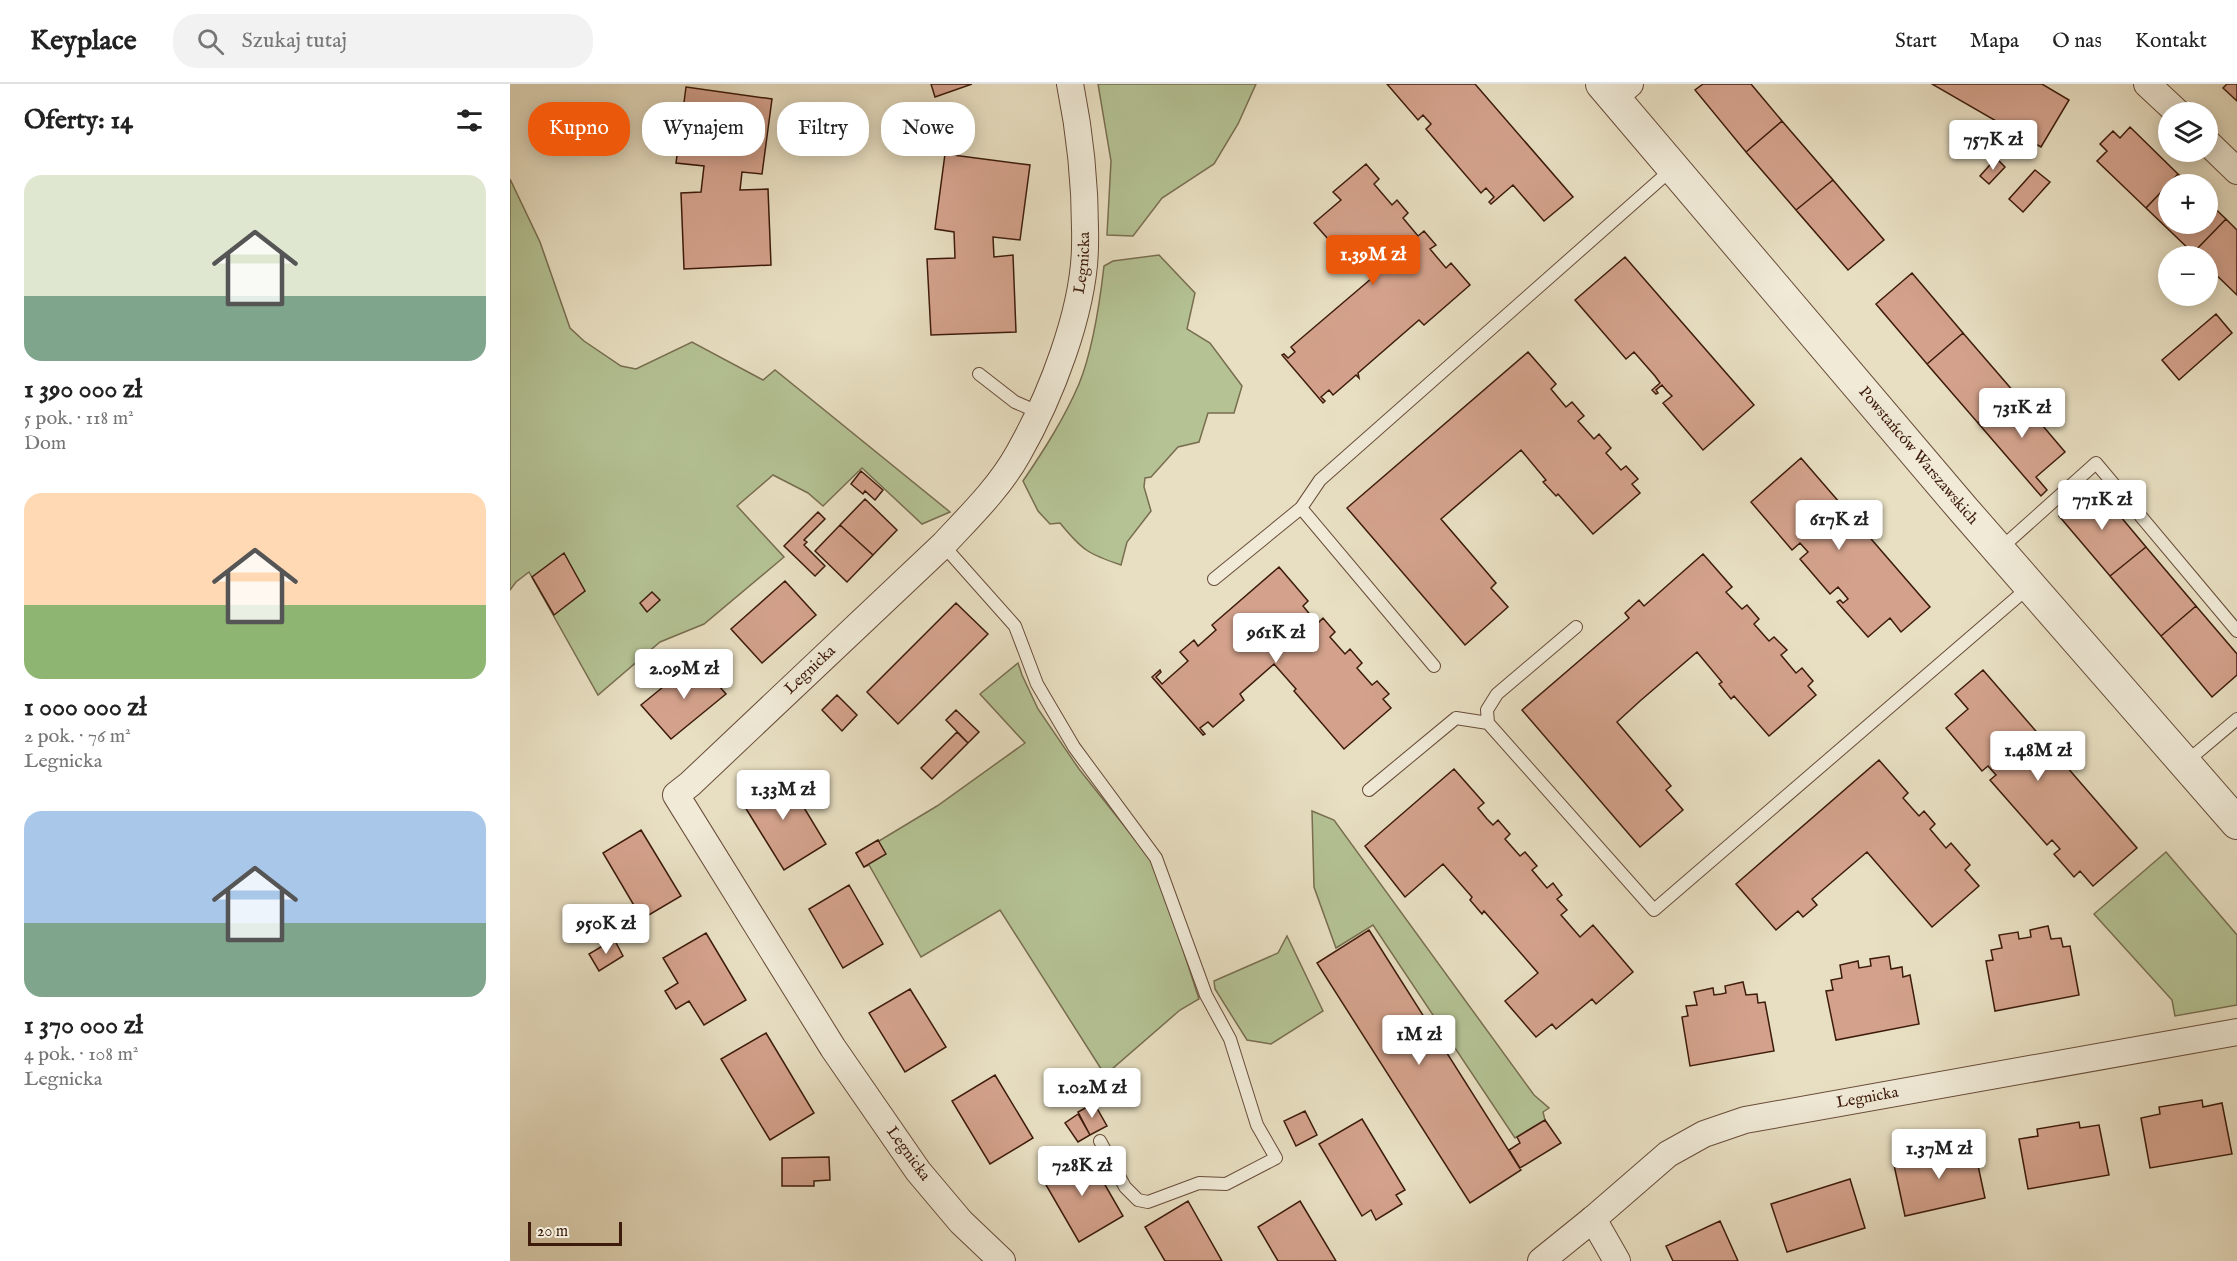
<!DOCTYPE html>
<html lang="pl">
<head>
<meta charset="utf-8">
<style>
	body { margin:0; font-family:"IM FELL English",serif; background:#f2f2f2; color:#222; height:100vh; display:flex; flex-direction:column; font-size:22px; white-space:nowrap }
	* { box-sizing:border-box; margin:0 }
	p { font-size:20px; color:#767676 }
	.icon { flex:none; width:33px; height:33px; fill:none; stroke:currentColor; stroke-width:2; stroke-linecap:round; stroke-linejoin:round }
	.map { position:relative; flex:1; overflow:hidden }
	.details { display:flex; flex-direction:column; background:#fff; width:510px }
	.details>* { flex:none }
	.banner { position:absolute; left:18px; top:18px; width:570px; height:54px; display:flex; gap:12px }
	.controls { position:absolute; left:1648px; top:18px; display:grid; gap:12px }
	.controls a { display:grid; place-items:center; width:60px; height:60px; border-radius:50%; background:#fff; box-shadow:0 3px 15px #0003; font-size:30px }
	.scale { position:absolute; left:18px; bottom:15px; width:94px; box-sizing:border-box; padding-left:6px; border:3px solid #3d1b0b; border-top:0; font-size:16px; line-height:21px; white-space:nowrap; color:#3d1b0b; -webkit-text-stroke:4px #f0ead7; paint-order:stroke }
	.price { position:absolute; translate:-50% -51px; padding:0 14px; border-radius:6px; background:#fff; color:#222; font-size:20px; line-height:39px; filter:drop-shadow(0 2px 3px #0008) }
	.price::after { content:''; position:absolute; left:50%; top:36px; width:18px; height:14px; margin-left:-9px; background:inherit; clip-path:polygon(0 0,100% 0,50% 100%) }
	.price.current { background:#ea580c; color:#fff }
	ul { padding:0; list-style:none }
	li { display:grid; align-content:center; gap:12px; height:318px; padding:0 24px }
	li span { display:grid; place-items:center; height:186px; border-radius:18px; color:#555 }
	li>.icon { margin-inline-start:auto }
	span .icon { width:108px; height:108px; fill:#fffc; stroke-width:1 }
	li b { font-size:26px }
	h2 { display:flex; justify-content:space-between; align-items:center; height:72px; padding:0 24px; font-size:26px }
	.tag { padding:0 21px; border-radius:24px; background:#fff; box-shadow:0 3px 15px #0003; font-size:21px; line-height:54px }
	.tag.current { background:#ea580c; color:#fff }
	header { display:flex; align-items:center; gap:36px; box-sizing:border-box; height:84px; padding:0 30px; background:#fff; border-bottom:2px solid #e0e0e0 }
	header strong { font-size:28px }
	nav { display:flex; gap:33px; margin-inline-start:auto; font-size:21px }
	.search { width:420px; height:54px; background:#f2f2f2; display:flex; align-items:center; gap:15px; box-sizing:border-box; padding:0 21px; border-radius:24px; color:#767676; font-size:22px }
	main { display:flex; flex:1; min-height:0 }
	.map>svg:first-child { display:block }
	.green { fill:#b4c294; stroke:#786e50; stroke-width:1.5 }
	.building { fill:#d4a28c; stroke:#3d1b0b; stroke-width:1.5 }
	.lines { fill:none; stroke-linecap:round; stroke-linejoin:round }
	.service-casing { stroke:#684c39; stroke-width:14 }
	.minor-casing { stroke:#684c39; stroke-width:28 }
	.tertiary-casing { stroke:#684c39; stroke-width:34 }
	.service { stroke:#f0ead7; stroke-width:12 }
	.minor { stroke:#f0ead7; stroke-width:26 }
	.tertiary { stroke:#f0ead7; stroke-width:32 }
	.labels { text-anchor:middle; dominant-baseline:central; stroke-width:6; stroke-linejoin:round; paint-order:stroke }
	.street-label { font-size:16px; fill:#3d1b0b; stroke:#f0ead7 }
</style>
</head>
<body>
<header>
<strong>Keyplace</strong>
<div class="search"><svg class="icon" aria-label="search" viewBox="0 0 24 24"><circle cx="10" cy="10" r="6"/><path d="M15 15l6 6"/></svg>Szukaj tutaj</div>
<nav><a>Start</a><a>Mapa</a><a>O nas</a><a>Kontakt</a></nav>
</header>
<main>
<section class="details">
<h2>Oferty: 14<svg class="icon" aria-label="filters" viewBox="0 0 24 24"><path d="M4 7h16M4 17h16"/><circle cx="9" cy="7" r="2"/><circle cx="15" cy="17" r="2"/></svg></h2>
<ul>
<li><span style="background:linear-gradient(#dfe7d0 65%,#7fa58c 0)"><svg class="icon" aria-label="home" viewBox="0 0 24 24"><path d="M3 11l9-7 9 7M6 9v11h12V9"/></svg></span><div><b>1 390 000 zł</b><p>5 pok. · 118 m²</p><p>Dom</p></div></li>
<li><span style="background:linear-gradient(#ffd9b3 60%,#8fb573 0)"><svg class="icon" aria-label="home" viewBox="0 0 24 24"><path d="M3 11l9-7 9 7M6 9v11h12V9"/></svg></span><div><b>1 000 000 zł</b><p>2 pok. · 76 m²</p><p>Legnicka</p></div></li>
<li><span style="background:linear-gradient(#a9c7e8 60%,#7fa58c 0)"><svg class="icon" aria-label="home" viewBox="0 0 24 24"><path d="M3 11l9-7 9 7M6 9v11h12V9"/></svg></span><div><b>1 370 000 zł</b><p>4 pok. · 108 m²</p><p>Legnicka</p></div></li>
</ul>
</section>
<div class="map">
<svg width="1727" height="1177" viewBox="0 0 1727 1177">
	<rect width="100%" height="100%" fill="#e8dfc2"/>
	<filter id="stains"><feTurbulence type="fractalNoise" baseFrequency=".00333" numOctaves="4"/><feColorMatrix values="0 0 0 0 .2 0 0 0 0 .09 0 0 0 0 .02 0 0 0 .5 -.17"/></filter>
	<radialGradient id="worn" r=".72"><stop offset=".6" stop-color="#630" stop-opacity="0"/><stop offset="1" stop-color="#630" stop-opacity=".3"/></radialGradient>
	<path class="green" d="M588 0H746L728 40 704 80 652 114 623 152 597 151 601 77Z
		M0 95 30 158 60 244 74 257 111 282 126 285 182 258 253 296 265 286 440 428 412 440 352 384 313 422 298 409 263 391 227 422 274 473 194 540 150 558 88 611 19 488 6 498 0 506Z
		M649 171 685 209 677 245 700 259 732 302 724 329H698L689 358 668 363 641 393 635 394 634 403 641 427 617 458 611 481C578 470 572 466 550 439L540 440 528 427 513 397C534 366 554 335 569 300 582 268 590 217 594 182L603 177Z
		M508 579 512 591 528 625 569 685 639 773 653 804 689 915 670 926 595 991 490 826 411 873 359 781 354 783 346 769 368 756 369 757 427 722 515 659 470 610Z
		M802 727 824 736 1024 1011 1039 1024 1033 1028 1035 1036 1005 1054 863 841 826 864 804 803Z
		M1656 768 1727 851V921L1665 932 1662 916 1584 830Z
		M777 852 813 927 761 960 737 956 705 905 704 897 768 869Z"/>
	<path class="building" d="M421 0H462L425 13Z
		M877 0H965L1063 113 1034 137 1003 101 981 120 979 118 984 113 976 104 971 109 916 45 921 40 913 31 908 36Z
		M1193 0H1241L1272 37 1236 68 1185 6Z
		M1422 0H1532L1559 16 1531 63Z
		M1717 0H1727V17L1713 4Z
		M176 3 262 15 252 90 232 88 230 106 258 105 261 181 174 185 171 109 191 108 194 82 166 79Z
		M1272 37 1323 96 1286 126 1236 68Z
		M1620 43 1668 90 1636 124 1587 77 1597 67 1590 60 1603 47 1610 54Z
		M435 70 520 81 510 156 483 153 484 173 503 171 506 248 421 251 417 175 445 174 444 148 425 145Z
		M1486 74 1495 83 1479 100 1470 92Z
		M856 80 869 95 864 100 882 121 887 116 898 129 893 134 908 152 914 147 926 161 920 165 936 184 941 179 960 201 914 241 909 236 848 289 849 294 846 291 823 311 819 306 811 313 815 317 813 319 772 271 774 270 778 274 785 268 781 263 862 194 839 166 833 172 804 139 831 116 823 108Z
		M1525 86 1540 98 1513 128 1499 115Z
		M1668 90 1680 100H1659V140H1698V118L1716 135 1683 169 1636 124Z
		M1323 96 1374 156 1338 186 1286 126Z
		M1716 135 1727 146V211L1698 183V172H1687L1683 169Z
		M1115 173 1244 321 1193 366 1153 319 1162 312 1157 307 1152 301 1146 306 1148 309 1146 310 1142 306 1150 299 1145 292 1124 268 1116 275 1065 216Z
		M1402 189 1453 249 1417 280 1366 220Z
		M1706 230 1722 249 1669 296 1652 276Z
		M1453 249 1504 308 1468 339 1417 280Z
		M1018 268 1046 300 1041 305 1056 323 1062 318 1074 332 1068 337 1084 355 1089 350 1101 364 1096 369 1111 386 1116 382 1128 395 1122 400 1130 409 1083 450 1048 410 1046 412 1033 398 1036 396 1011 366 931 435 986 499 981 504 998 523 955 561 837 424Z
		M1504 308 1555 368 1526 393 1537 406 1531 412 1468 339Z
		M1291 374 1420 523 1391 548 1380 534 1358 553 1327 518 1330 516 1333 519 1338 515 1334 510 1328 503 1320 510 1290 475 1298 468 1290 459 1282 466 1241 418Z
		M351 387 373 406 365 416 355 407 353 410 341 400Z
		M1585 402 1636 463 1600 492 1549 432Z
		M355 415 387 446 363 471 330 441Z
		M308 428 315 435 294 456 297 458 294 461 315 482 305 492 274 462Z
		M330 441 363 471 337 498 305 467Z
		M1636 463 1686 522 1651 552 1600 492Z
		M54 469 75 507 44 531 22 493Z
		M1193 470 1222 503 1216 508 1228 521 1232 525 1237 521 1249 535 1244 540 1259 557 1264 553 1277 566 1271 571 1286 589 1292 584 1303 597 1298 602 1306 611 1259 652 1224 612 1221 615 1209 600 1212 598 1187 568 1130 617 1107 638 1161 702 1156 706 1173 726 1130 763 1012 626 1119 534 1115 529 1129 516 1134 522Z
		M769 483 798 517 793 522 802 533 808 539 813 534 825 548 820 553 835 570 840 565 852 579 847 584 862 601 867 597 879 610 873 615 881 624 834 665 784 607 786 605 764 580 730 610 734 616 703 643 698 638 690 644 695 650 693 651 642 593 650 586 651 588 646 593 652 600 678 577 670 568 684 556 688 562 706 546 702 541Z
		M275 497 306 531 252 579 221 545Z
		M142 508 150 516 137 528 130 519Z
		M446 519 478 550 388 640 357 608Z
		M1686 522 1727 570V591L1702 613 1651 552Z
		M186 576 216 610 161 655 131 621Z
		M1473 586 1627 764 1583 802 1570 787 1564 793 1544 770 1550 765 1542 756 1537 761 1480 696 1486 691 1478 682 1472 687 1436 644 1458 625 1445 610Z
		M327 611 347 631 332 647 312 626Z
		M446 626 469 648 458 659 436 636Z
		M447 648 458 659 422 695 411 684Z
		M1369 676 1398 709 1393 714 1409 732 1414 727 1425 740 1420 745 1436 764 1441 759 1460 781 1455 786 1469 802 1422 843 1357 768 1302 815 1307 821 1293 833 1288 827 1266 846 1226 800Z
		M944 685 974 719 968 724 977 735 983 741 988 736 1000 750 995 755 1010 772 1015 768 1027 782 1022 786 1037 804 1043 799 1052 811 1047 815 1057 826 1051 831 1070 853 1083 841 1123 888 1086 920 1082 915 1046 945 1042 940 1026 953 995 917 1028 889 974 827 972 830 960 816 962 813 933 780 895 813 855 762Z
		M273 689 316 760 274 786 230 715Z
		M131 746 171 812 132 835 93 769Z
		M368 756 376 770 354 783 346 769Z
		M339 801 373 860 333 884 299 825Z
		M1538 842 1541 855 1551 854 1553 863 1560 862 1569 911 1485 927 1476 877 1483 876 1481 866 1492 864 1489 851 1508 848 1509 855 1521 853 1520 846Z
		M859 846 1011 1086 960 1119 807 879Z
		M196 849 236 916 194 941 179 917 166 925 155 907 168 899 153 874Z
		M104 855 113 872 89 887 79 870Z
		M1379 872 1381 885 1392 883 1393 893 1400 891 1409 940 1326 956 1316 907 1323 906 1321 896 1332 894 1330 881 1348 877 1349 884 1361 882 1360 875Z
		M1233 898 1236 911 1247 910 1248 919 1255 918 1264 967 1180 982 1172 933 1178 932 1176 922 1187 921 1184 908 1203 904 1204 911 1211 910 1216 909 1215 902Z
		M400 905 436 963 395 988 359 929Z
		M256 949 304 1029 260 1056 211 975Z
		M485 991 523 1054 480 1080 442 1017Z
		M1692 1016 1693 1023 1712 1019 1722 1070 1640 1084 1631 1034 1650 1030 1649 1023Z
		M584 1019 597 1042 580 1051 568 1028Z
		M795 1027 807 1051 786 1062 774 1037Z
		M568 1030 580 1051 568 1058 555 1039Z
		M852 1035 895 1106 886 1111 892 1120 866 1136 861 1126 852 1132 809 1060Z
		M1035 1036 1051 1059 1010 1084 999 1066 1010 1059 1007 1053Z
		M1569 1038 1570 1044 1589 1041 1599 1091 1518 1105 1509 1055 1528 1052 1527 1045Z
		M1443 1061 1444 1068 1464 1063 1475 1114 1395 1132 1384 1081 1403 1077 1402 1070Z
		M576 1068 613 1132 569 1158 532 1094Z
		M319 1073 320 1096 304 1097V1102H272V1074Z
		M1340 1095 1355 1144 1277 1168 1261 1120Z
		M678 1117 712 1177H655L635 1143Z
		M790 1117 826 1177H768L748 1143Z
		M1210 1137 1228 1177H1163L1156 1162Z"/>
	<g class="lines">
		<defs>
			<path id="service" d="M469 290 505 318 528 328
				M791 424 924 582
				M433 461 505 542 527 600 564 663 646 774 696 911 720 955 747 1041 766 1074 716 1100 689 1099 638 1118 628 1116 615 1103 590 1057
				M1490 465 1586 379 1727 547
				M704 495 791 424 810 396 1162 85
				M978 639 1144 826 1519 503
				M1676 678 1727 635
				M859 706 946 634 978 639 977 626 987 610 1066 543"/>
			<g id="minor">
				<path d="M1637 0 1667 28"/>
				<path d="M1104 14 1120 0"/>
				<path d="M1698 59 1727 87"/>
				<path d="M1083 1135 1107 1177"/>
				<path id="s1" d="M492 1177 451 1138 408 1087 323 964 166 711 180 700 433 461C459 433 489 404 508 370 540 314 574 228 575 163 576 108 571 54 560 0"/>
				<path id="s2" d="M1031 1177 1083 1135 1158 1070 1194 1050 1235 1036 1727 948"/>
			</g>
			<g id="tertiary">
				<path id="s3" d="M1092 0 1453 425 1727 739"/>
			</g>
		</defs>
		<use href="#service" class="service-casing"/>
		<use href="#minor" class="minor-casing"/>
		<use href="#tertiary" class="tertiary-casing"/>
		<use href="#service" class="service"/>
		<use href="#minor" class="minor"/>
		<use href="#tertiary" class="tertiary"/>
	</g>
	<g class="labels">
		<g class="street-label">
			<text stroke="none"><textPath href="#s1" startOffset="1258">Legnicka</textPath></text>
			<text stroke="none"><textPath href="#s3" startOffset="488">Powstańców Warszawskich</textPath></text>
			<text stroke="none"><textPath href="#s1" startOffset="754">Legnicka</textPath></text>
			<text stroke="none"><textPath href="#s2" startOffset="375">Legnicka</textPath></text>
			<text transform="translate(398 1070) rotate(54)">Legnicka</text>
		</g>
	</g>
	<rect width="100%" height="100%" filter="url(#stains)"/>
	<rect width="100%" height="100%" fill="url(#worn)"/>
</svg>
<div class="controls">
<a><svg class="icon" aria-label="layers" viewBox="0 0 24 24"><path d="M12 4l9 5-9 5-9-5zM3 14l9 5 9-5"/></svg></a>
<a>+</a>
<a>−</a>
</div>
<div class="scale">20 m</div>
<b class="price" style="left:1483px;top:87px">757K zł</b>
<b class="price current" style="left:863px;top:202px">1.39M zł</b>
<b class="price" style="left:1512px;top:355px">731K zł</b>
<b class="price" style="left:1592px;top:447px">771K zł</b>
<b class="price" style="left:1329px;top:467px">617K zł</b>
<b class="price" style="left:766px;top:580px">961K zł</b>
<b class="price" style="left:174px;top:616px">2.09M zł</b>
<b class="price" style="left:1528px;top:698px">1.48M zł</b>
<b class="price" style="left:273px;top:737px">1.33M zł</b>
<b class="price" style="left:96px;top:871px">950K zł</b>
<b class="price" style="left:909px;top:982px">1M zł</b>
<b class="price" style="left:582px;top:1035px">1.02M zł</b>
<b class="price" style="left:1429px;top:1096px">1.37M zł</b>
<b class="price" style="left:572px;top:1113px">728K zł</b>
<div class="banner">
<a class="tag current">Kupno</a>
<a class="tag">Wynajem</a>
<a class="tag">Filtry</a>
<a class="tag">Nowe</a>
</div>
</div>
</main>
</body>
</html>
